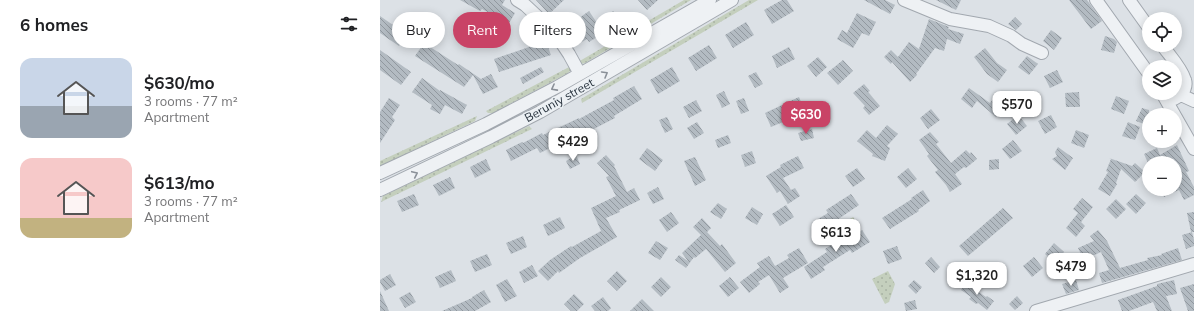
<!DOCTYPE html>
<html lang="en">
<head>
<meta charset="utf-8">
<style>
	body { margin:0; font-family:Mulish,sans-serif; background:#f6f6f6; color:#202124; height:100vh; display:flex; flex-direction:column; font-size:15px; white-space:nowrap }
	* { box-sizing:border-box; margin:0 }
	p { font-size:13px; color:#757577 }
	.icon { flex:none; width:22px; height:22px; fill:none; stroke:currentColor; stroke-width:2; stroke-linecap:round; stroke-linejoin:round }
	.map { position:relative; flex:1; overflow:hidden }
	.details { display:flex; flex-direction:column; background:#fff; width:380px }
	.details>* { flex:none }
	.top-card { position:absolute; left:12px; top:12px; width:380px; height:36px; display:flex; gap:8px }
	.controls { position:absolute; left:762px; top:12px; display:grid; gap:8px }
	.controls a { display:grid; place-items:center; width:40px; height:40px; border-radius:50%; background:#fff; box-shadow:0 2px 10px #0003; font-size:20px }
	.price { position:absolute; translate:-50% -34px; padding:0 9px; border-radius:8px; background:#fff; color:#222; font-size:13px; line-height:26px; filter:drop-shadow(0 1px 2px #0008) }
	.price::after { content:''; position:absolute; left:50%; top:24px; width:12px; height:9px; margin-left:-6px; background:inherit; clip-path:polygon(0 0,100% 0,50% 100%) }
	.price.active { background:#c94366; color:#fff }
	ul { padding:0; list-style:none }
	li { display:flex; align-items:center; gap:12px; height:100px; padding:0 20px }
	li span { display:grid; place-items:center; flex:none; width:112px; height:80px; border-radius:12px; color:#555 }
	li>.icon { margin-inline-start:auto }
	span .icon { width:48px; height:48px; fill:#fffc; stroke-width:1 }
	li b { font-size:17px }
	h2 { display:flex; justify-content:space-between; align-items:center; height:48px; padding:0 20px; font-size:17px }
	.chip { padding:0 14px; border-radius:18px; background:#fff; box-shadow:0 2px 10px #0003; font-size:14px; line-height:36px }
	.chip.active { background:#c94366; color:#fff }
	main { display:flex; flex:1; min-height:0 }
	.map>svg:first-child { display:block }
	.grass { fill:url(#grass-dots) }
	.building { fill:url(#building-back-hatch) }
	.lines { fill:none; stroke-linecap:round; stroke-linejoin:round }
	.minor-casing { stroke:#a2a8af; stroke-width:14 }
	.minor { stroke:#eef1f4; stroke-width:12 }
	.oneway { stroke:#8a9098 }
	.labels { text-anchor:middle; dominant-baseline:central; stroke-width:3; stroke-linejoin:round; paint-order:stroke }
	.street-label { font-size:12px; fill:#26303b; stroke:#ebf0f4 }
</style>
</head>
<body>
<main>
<section class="details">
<h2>6 homes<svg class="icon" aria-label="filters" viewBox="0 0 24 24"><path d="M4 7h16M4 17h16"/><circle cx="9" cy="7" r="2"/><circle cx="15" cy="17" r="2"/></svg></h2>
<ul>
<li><span style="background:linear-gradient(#c9d6e8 60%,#9aa5b1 0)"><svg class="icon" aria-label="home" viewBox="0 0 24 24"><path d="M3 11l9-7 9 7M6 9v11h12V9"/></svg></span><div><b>$630/mo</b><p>3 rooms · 77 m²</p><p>Apartment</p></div></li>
<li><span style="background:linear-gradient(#f6c9c9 75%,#c2b280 0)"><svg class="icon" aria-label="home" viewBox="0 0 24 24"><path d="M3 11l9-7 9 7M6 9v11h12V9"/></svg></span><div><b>$613/mo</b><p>3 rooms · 77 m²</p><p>Apartment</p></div></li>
</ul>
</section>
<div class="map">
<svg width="814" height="311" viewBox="0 0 814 311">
	<defs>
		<pattern id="grass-dots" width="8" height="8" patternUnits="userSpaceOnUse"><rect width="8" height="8" fill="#c4cfbd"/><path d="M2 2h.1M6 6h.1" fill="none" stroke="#a8b2a3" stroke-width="1.8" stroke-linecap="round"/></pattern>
		<pattern id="building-back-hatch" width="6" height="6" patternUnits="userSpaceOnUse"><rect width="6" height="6" fill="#b3bbc2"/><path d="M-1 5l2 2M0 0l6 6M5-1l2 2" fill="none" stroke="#91989f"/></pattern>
	</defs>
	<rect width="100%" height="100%" fill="#dce1e6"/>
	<path class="grass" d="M304 0H311L205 63 201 64 198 62Z
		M369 0H378L202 103 201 99Z
		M191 66V70L188 73 113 113H108L106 111Z
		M97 116 95 121 0 166V161Z
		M149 126 152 129 1 202 3 196Z
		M473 217 480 227 469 234 462 224Z
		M508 271 515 284 509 302 505 304 492 279Z"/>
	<path class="building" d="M80 0H125L122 5 135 13 124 32 112 25 117 17 102 9 100 11Z
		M156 0H184L169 14Z
		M258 0H278L267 10Z
		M402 0H407L414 11 392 24 384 10Z
		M484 0H505L515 5 510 14Z
		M556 0H581L576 10Z
		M689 0H707L722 21 711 29Z
		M209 11 217 23 233 11 242 23 229 33 227 31 209 42 207 39 193 47 185 35 199 26 195 21Z
		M41 12 57 22 53 28 37 18Z
		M477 13 496 22 489 36 482 33 473 48 457 39 462 30 467 33Z
		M0 16 13 25 16 20 30 30 19 46 0 33Z
		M635 17 642 24 636 30 628 24Z
		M549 19 569 27 568 29 584 34 580 44 567 39 564 51 555 48 536 74 537 75 530 82 512 62 511 64 504 57 511 50 518 57 529 42 539 49Z
		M366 22 374 35 353 48 345 35Z
		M671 30 682 38 674 50 663 41Z
		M159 33 163 41 170 38 173 44 168 47 171 55 119 72 114 59 152 46 149 39Z
		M725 36 734 39 737 42 734 53 721 50Z
		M44 43 78 65 79 64 101 79 111 74 118 87 103 94 93 75 84 87 35 56Z
		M329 45 337 58 316 71 308 58Z
		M409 47 415 59 397 68 392 56Z
		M605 48 617 63 627 70 618 82 607 74 594 57Z
		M0 50 31 72 21 85 0 70Z
		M647 56 658 64 649 75 638 67Z
		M438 57 447 67 436 77 427 66Z
		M463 60 473 71 458 85 447 73Z
		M161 67 164 72 143 84 140 78Z
		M292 67 300 81 278 94 270 80Z
		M677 70 683 82 670 88 664 76Z
		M376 72 383 84 375 88 368 76Z
		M42 78 60 91V90L87 105 82 114 65 105 60 114 50 109 52 105 32 92Z
		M484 84 490 91 488 92 500 106 489 115 483 108 485 106 473 93Z
		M254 86 262 99 234 116 235 118 206 133 213 146 193 156 187 144 180 147 178 144 160 153 157 148 131 161 126 150 142 142 143 143 162 133 163 135 199 118V119L234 100 233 98Z
		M589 88 610 103 615 97 625 106 616 117 597 101 592 108 581 99Z
		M344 91 350 104 342 108 336 95Z
		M699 92 700 107H686L685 93Z
		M651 95 653 100 645 105 639 96Z
		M736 96 749 101 744 114 731 109Z
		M419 97 424 109 402 120 403 122 391 127 385 113Z
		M9 98 20 105 12 117 15 120 0 143V112Z
		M364 98 369 111 361 114 356 101Z
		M316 100 322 111 309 118 303 107Z
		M762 108 769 110V126L756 121Z
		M551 109 560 120 548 129 540 118Z
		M638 115 647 126 636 135 627 124Z
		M671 115 677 127 665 134 658 121Z
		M287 117 293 129 285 133 279 120Z
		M317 122 324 133 314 139 307 128Z
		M748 122 760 127 755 140 742 136Z
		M507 125 518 134 507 146 510 148 505 161 492 156 493 154 477 141 487 130 496 138Z
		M432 129 434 138 421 141 418 133Z
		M696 130 709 135 704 148 691 143Z
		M550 132 559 142 556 144 571 163 586 150 590 154 591 152 597 159 586 168 584 167 575 174 582 184 570 192 566 185 555 172 558 170 547 156 549 154 539 140Z
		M348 135 351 143 338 148 335 140Z
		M633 140 642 151 630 159 622 149Z
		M797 145 809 171 806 172 814 187V195L804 200 799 190 784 197 780 189H795V163H768L764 154 777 148 780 155Z
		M678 147 693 158 685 170 672 159 677 156 675 152Z
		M267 148 283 160 275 171 259 159Z
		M372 151 376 163 365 167 361 155Z
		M196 155 200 164 190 169 186 161Z
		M226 155 235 165 234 166 247 192 254 188 260 200 239 210 240 212 226 218 237 237 200 258 179 273 178 271 168 281 158 271 170 260 191 246 192 247 221 231 211 208 236 196 226 177 229 176 217 163Z
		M418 156 424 168 403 178 411 190 415 188 420 196 408 204 400 191 397 193 386 176 401 167 400 165Z
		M315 157 326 180 315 186 304 161Z
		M729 158 752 166 755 163 765 172 755 182 741 169 736 183 737 184 730 196 718 189 728 172 726 171 731 159Z
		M106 159 111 170 95 178 90 167Z
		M619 159V169L609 170V160Z
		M477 168 485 179 473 187 465 176Z
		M528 168 537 179 526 188 517 177Z
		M70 177 75 188 59 196 53 185Z
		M278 187 284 199 273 204 267 193Z
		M543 190 550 201 538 210 539 211 510 229 502 218 532 199 531 198Z
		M34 194 39 205 22 212 17 201Z
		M471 194 479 205 454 222 453 221 438 230 433 222 448 213 446 210Z
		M756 194 766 203 756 214 746 204Z
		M702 198 713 207 701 222 705 226 696 237 686 228 698 213 693 209Z
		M736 199 746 209 736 219 726 209Z
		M338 203 347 209 341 219 330 212Z
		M406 205 414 217 400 226 392 214Z
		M372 207 383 214 377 225 365 218Z
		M623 208 633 218 588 256 579 246Z
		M291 212 299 223 287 232 279 220Z
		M814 212V232H811L807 213Z
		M180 217 185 228 168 236 163 225Z
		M322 218 331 228 327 232 340 246 342 244 356 263 345 272 326 249 315 258 314 257 306 268 295 260 299 255 308 261 302 253 321 235 313 227Z
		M482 230 490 242 472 253 470 250 443 267 445 270 431 279 424 267 447 252 445 249 459 240 461 244Z
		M718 230 727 241 740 268 768 260 767 258 782 255 781 254 798 248 802 260 722 283 719 273 729 270 721 252 704 260 698 248 714 241 710 236Z
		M812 232 814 240V246L806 249 802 235Z
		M143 236 147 247 131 254 126 243Z
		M276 241 288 248 280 260 268 253Z
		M674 243 684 252 675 263 665 254Z
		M517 246 522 259 508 264 503 251Z
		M419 248 428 263 403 278 409 287 400 293 389 275 378 282 380 284 369 293 360 282 380 267 377 263 389 256 395 266 409 258 407 255Z
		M107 254 112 265 95 272 90 261Z
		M551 257 560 267 554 273 545 263Z
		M654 257 663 268 652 277 643 266Z
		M704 260 710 273 697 279 691 267Z
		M152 265 158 276 144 283 139 272Z
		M71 270 76 281 60 288 55 277Z
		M237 271 247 281 237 291 227 281Z
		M10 274 16 285 5 291 0 282V280Z
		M281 277 291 287 281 297 271 287Z
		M350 277 359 288 348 297 339 286Z
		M127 279 137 296 125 302 116 285Z
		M534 280 542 287 536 294 528 286Z
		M696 280 699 290 686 294 682 284Z
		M794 280 797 294 786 296 792 311H777L773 302 749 311H742L738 300 777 286V284Z
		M588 281 595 286 593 288 606 297 607 296 614 301 607 310 598 303 596 304 589 299 591 297 581 290Z
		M814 284V311H808L800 288Z
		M104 290 111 302 95 311H62L92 298V297Z
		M0 291 9 311H0Z
		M30 292 36 302 25 308 19 298Z
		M194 294 204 304 197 311H191L184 304Z
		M637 296 643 303 635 310 629 304Z
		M223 297 231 308 228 311H215L211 306Z
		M262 299 274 311H250Z
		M535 300 537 309 526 311 524 303Z"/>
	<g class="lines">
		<defs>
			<path id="minor" d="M137 0 145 5 175 33 189 54 200 74
				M524 0 570 19 609 26 631 36 642 44 662 53
				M716 0 769 74
				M749 0 769 28
				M782 45C789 55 801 67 805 80 807 86 804 91 801 95
				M782 93 814 149
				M794 99 801 95 814 101
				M0 173 106 124 177 87 330 0
				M0 190 111 137 160 112 352 0
				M656 311 814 264"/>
		</defs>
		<use href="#minor" class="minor-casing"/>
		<use href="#minor" class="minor"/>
	</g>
	<defs><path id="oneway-chevron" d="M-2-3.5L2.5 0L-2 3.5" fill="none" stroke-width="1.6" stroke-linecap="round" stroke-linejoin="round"/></defs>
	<g class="oneway">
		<use href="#oneway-chevron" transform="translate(225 74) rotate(-30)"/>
		<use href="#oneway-chevron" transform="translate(174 88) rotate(152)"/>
		<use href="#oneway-chevron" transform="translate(35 174) rotate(-25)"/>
	</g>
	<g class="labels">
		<g class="street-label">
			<text transform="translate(179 100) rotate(-29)">Beruniy street</text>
		</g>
	</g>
</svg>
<div class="controls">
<a><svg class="icon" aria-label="locate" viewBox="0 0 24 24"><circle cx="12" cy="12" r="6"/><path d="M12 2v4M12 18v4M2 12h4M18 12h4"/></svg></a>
<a><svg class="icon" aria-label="layers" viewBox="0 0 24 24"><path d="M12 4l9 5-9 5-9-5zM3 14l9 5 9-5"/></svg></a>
<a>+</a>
<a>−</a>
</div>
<b class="price" style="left:637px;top:125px">$570</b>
<b class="price active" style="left:426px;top:135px">$630</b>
<b class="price" style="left:193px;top:162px">$429</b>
<b class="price" style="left:456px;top:253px">$613</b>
<b class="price" style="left:691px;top:287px">$479</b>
<b class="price" style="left:597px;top:296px">$1,320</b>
<div class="top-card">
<a class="chip">Buy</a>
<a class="chip active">Rent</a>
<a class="chip">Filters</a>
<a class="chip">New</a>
</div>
</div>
</main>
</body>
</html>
